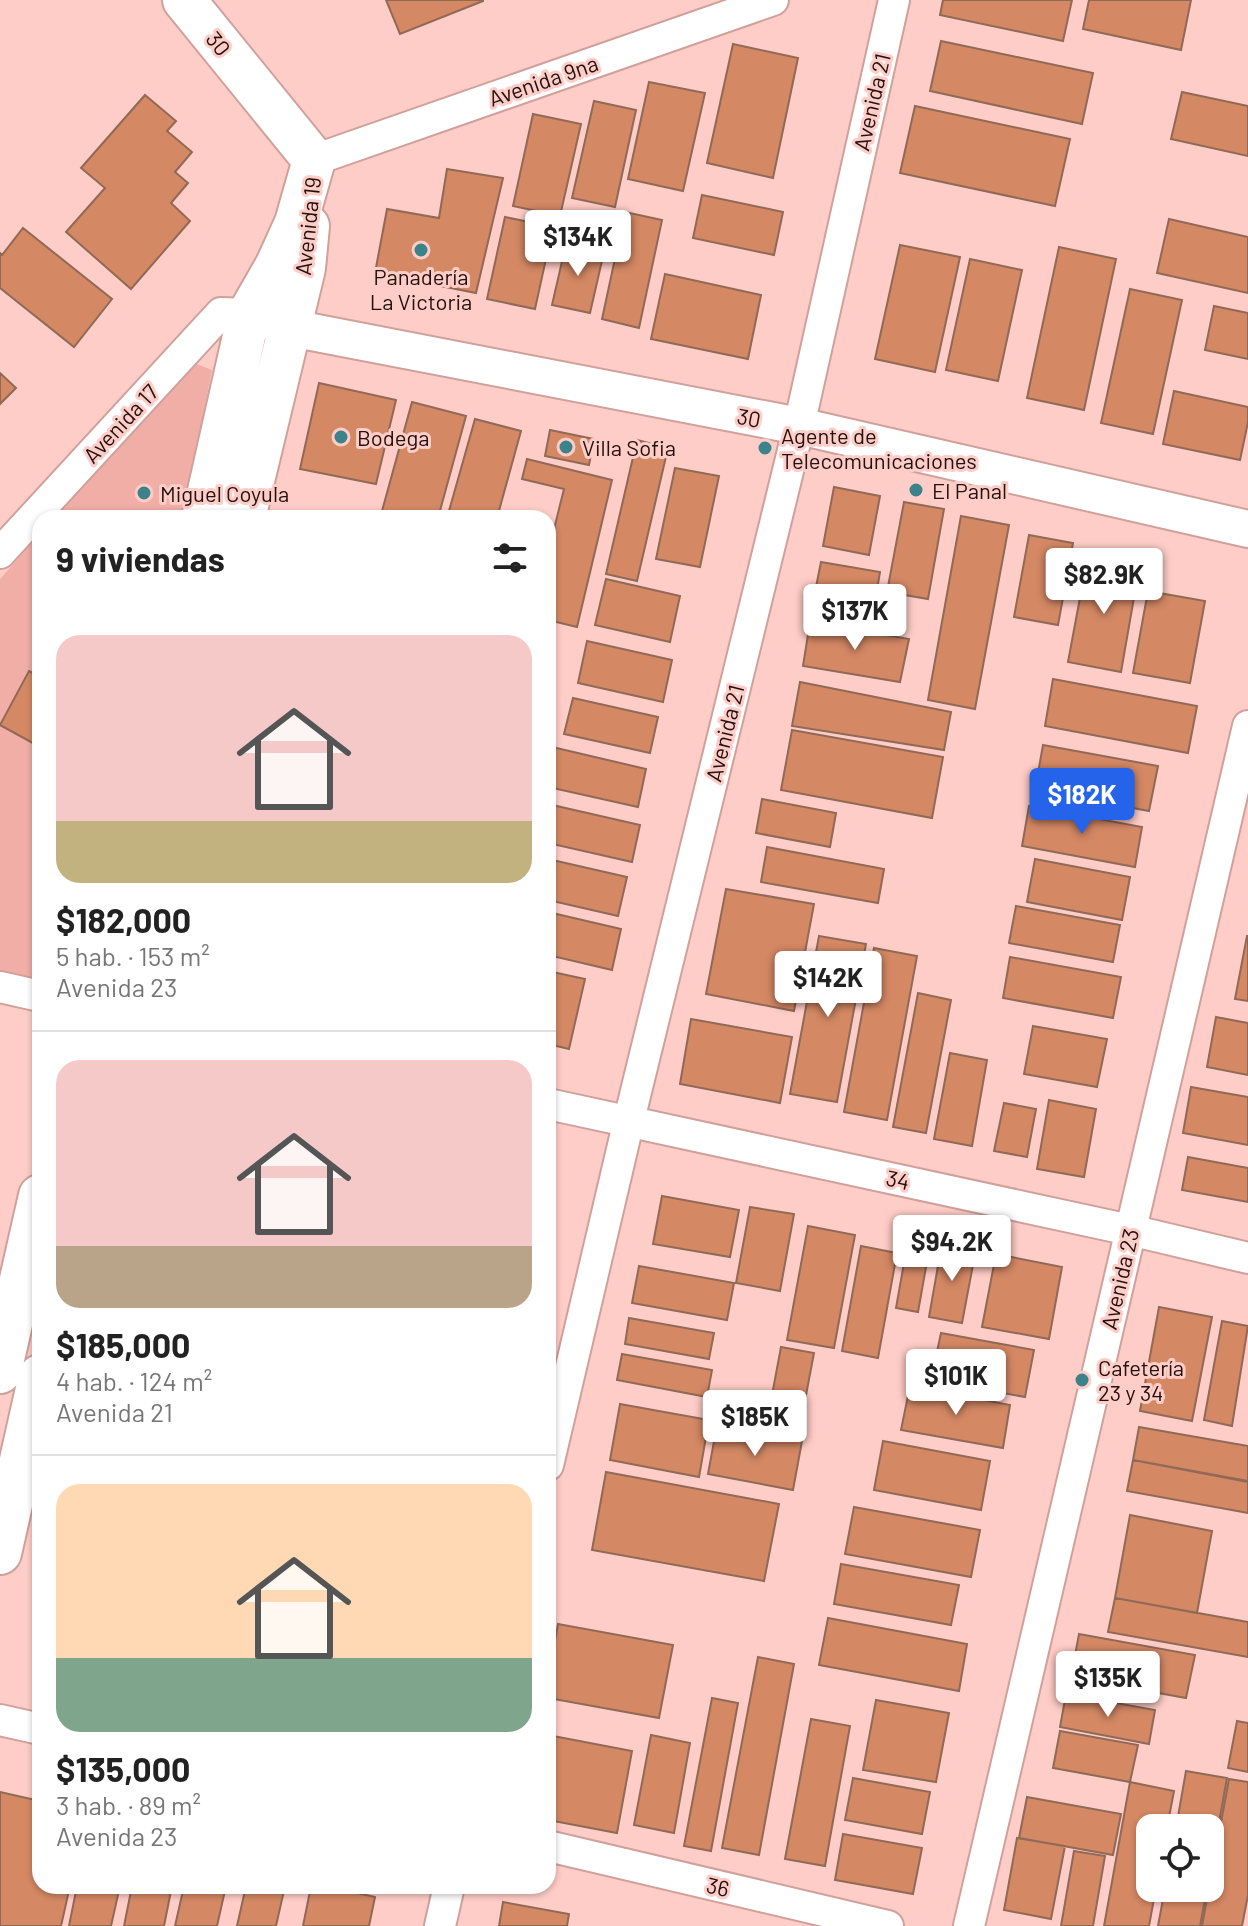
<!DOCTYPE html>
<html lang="es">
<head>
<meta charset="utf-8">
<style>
	body { margin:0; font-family:Barlow,sans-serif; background:#f2f2f2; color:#222; height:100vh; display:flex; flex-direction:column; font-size:30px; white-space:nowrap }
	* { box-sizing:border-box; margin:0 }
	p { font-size:26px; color:#767676 }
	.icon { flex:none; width:44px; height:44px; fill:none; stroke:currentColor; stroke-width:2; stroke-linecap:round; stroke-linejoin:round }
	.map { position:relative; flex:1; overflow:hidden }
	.drawer { position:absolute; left:32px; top:510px; width:524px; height:1384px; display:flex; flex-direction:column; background:#fff; border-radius:24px; box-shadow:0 2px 6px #0004 }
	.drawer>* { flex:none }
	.tools { position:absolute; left:1136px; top:1814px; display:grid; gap:16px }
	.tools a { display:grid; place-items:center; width:88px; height:88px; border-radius:16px; background:#fff; box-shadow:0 2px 6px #0004; font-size:40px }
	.price { position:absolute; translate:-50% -68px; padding:0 18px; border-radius:8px; background:#fff; color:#222; font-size:26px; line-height:52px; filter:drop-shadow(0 2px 4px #0008) }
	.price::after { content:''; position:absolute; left:50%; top:48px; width:24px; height:18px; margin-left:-12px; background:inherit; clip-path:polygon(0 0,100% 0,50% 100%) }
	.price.on { background:#2563eb; color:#fff }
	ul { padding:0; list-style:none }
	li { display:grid; align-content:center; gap:16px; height:424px; padding:0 24px }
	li+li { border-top:2px solid #e0e0e0 }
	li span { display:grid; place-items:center; height:248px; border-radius:24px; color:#555 }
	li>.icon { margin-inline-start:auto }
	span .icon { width:144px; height:144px; fill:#fffc; stroke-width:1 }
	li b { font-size:34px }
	h2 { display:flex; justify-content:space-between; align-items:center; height:96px; padding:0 24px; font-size:34px }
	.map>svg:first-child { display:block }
	.green { fill:#f0aea6 }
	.building { fill:#d48864; stroke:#906957; stroke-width:2 }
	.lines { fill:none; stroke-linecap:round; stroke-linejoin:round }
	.minor-casing { stroke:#d0a09b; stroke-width:34 }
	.tertiary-casing { stroke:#d0a09b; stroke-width:40 }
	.secondary-casing { stroke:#d0a09b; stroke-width:46 }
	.minor { stroke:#fff; stroke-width:30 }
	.tertiary { stroke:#fff; stroke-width:36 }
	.secondary { stroke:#fff; stroke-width:42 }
	.poi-dot { fill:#3b828b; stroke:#ffcdc7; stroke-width:3 }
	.labels { text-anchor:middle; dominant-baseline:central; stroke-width:6; stroke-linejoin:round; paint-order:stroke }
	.street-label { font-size:22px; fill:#21110f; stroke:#ffcdc7 }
	.poi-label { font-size:22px; fill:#21110f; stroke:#ffcdc7; text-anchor:start }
</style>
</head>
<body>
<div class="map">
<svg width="1248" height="1926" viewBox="0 0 1248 1926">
	<rect width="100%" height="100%" fill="#ffcdc7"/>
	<path class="green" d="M194 363 212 370 183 518H54Z
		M40 534V988L0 979V579Z"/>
	<path class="building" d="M386 0H483V1L400 34Z
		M943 0H1072L1063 41 940 15Z
		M1089 0H1191L1181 50 1083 29Z
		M941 41 1093 73 1082 124 930 91Z
		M733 44 798 58 773 178 707 163Z
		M649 82 705 93 683 191 628 179Z
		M1182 92 1248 106V156L1171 139Z
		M145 95 176 121 167 131 192 152 175 172 188 183 171 203 190 221 131 289 66 232 105 188 81 168Z
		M594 101 636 110 615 207 572 198Z
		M915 106 1070 139 1055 206 900 173Z
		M533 114 581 124 560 216 513 206Z
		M447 169 503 178 476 293 375 273 387 209 439 218Z
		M702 195 783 212 774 255 693 238Z
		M625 212 662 220 639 328 602 319Z
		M505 217 553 227 535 309 487 299Z
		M1169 219 1248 237V293L1157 273Z
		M23 228 112 299 74 347 0 288V253L2 255Z
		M566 244 604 252 590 313 552 305Z
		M900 245 960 257 935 372 875 359Z
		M1059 247 1116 259 1084 410 1027 398Z
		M970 259 1022 270 998 381 946 370Z
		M665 274 761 295 748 359 651 339Z
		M1130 289 1182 300 1153 434 1101 423Z
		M1214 306 1248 313V359L1205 350Z
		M0 373 16 388 0 404Z
		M319 383 396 400 376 484 300 469Z
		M1174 391 1248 407V422L1240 460 1163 444Z
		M412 402 466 416 438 518H407L382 511Z
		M475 419 521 431 497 518H447Z
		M550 430 594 439 589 465 545 456Z
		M637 440 668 448 637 581 606 574Z
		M527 459 612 480 577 627 548 620V544L550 545 564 489 522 479Z
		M675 468 719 476 700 567 656 559Z
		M834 487 880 496 869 555 823 546Z
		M904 502 944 509 928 599 887 592Z
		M961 516 1009 525 975 709 928 700Z
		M1029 535 1073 543 1058 625 1014 617Z
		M1087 560 1139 569 1121 672 1068 662Z
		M821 562 880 572 874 608 814 597Z
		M606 579 680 596 670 642 595 625Z
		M1148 591 1205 601 1190 683 1133 673Z
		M810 622 909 639 900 682 803 666Z
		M587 641 672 660 663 702 578 683Z
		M29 671 40 677V747L0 725Z
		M1053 679 1197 706 1188 753 1045 726Z
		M800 682 951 712 944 750 792 726Z
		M573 698 658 717 650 753 564 734Z
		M792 730 943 757 932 818 781 790Z
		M1043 745 1158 766 1149 811 1035 790Z
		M548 746 646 769 638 807 548 787Z
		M762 799 836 813 830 847 756 833Z
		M548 804 640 825 632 862 548 843Z
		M1029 806 1142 827 1135 867 1022 846Z
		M767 847 884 869 878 903 761 882Z
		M548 859 627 877 618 916 548 900Z
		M1035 859 1130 877 1122 920 1027 902Z
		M726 889 814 904 794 1011 706 994Z
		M1016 906 1120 925 1113 962 1009 943Z
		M548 912 621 929 612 970 548 955Z
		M819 936 866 944 837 1102 790 1094Z
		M1247 936H1248V1001L1235 999Z
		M874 948 917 956 887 1120 844 1112Z
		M1010 957 1121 977 1113 1018 1003 998Z
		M548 971 585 979 569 1049 548 1044Z
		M918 993 951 1000 926 1133 893 1127Z
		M1216 1017 1248 1023V1075L1207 1067Z
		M691 1019 792 1037 780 1103 680 1084Z
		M1033 1026 1107 1039 1097 1087 1024 1074Z
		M950 1053 987 1060 972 1146 934 1139Z
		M1191 1087 1248 1097V1145L1183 1133Z
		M1049 1100 1096 1109 1084 1177 1037 1169Z
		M1004 1103 1036 1109 1027 1157 994 1151Z
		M1188 1157 1248 1168V1202L1182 1190Z
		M662 1196 739 1210 730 1257 653 1244Z
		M750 1207 794 1214 780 1291 736 1283Z
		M808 1226 855 1235 834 1348 787 1340Z
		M909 1235 931 1239 918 1312 896 1308Z
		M942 1243 976 1249 962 1323 929 1317Z
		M861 1246 897 1253 878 1358 842 1351Z
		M996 1254 1062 1267 1049 1339 982 1327Z
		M639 1266 734 1283 727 1320 632 1303Z
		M1159 1307 1212 1317 1192 1421 1140 1411Z
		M629 1318 714 1333 709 1359 625 1344Z
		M1222 1321 1248 1326 1232 1426 1204 1420Z
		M941 1333 1034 1350 1025 1397 931 1380Z
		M781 1347 814 1353 803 1411 770 1406Z
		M622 1354 712 1370 707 1397 617 1380Z
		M910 1386 1010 1405 1003 1448 901 1430Z
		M620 1404 709 1420 699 1477 610 1460Z
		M717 1425 802 1441 793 1490 708 1474Z
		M1139 1427 1248 1446V1481L1133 1460Z
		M883 1441 990 1461 981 1510 874 1490Z
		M1133 1460 1248 1482V1513L1127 1491Z
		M606 1472 779 1504 764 1581 592 1550Z
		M854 1507 980 1530 971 1577 845 1554Z
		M1130 1515 1212 1531 1197 1613 1115 1598Z
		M841 1564 959 1585 951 1625 834 1604Z
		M1115 1598 1248 1622V1657L1108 1632Z
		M828 1618 967 1644 959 1691 819 1665Z
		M558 1624 673 1645 659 1718 548 1698V1679Z
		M1079 1634 1195 1655 1186 1698 1071 1677Z
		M758 1657 794 1664 759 1855 722 1848Z
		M1066 1694 1155 1710 1149 1744 1060 1727Z
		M712 1698 738 1703 711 1851 684 1846Z
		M876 1700 949 1713 936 1782 863 1770Z
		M811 1719 850 1726 825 1866 785 1859Z
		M1237 1721 1248 1723V1772L1228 1768Z
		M1060 1731 1138 1745 1130 1782 1053 1768Z
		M548 1735 632 1751 617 1833 548 1820Z
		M651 1735 690 1743 674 1833 634 1825Z
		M1186 1771 1227 1778 1210 1872V1828H1176Z
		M853 1778 930 1792 922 1834 845 1820Z
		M1229 1779 1248 1782V1895L1242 1926H1202Z
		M1130 1782 1174 1791 1167 1828H1150V1888H1156L1149 1926H1104Z
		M0 1792 40 1801V1886H70L61 1926H0Z
		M1027 1797 1121 1814 1113 1855 1019 1838Z
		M843 1834 922 1848 913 1894 835 1880Z
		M1017 1838 1065 1846 1051 1919 1004 1910Z
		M1074 1851 1105 1856 1093 1926H1061Z
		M77 1886H120L111 1926H69Z
		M132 1886H172L164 1926H124Z
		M184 1886H226L217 1926H175Z
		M246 1886H285L276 1926H237Z
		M311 1886H326L375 1897 369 1926H303Z
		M1165 1888H1207L1200 1926H1158Z
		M503 1902 569 1914 567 1926H499Z"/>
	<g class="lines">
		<defs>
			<path id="minor" d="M314 160 773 0
				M0 553 221 313 249 314
				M0 987 40 996
				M548 1104 1130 1230 1248 1258
				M548 1465 629 1120 799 426 894 0
				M0 1720 40 1729
				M548 1846 888 1926
				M440 1926 449 1886
				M969 1926 1248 726"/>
			<path id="tertiary" d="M265 319 291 328 799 426 1248 529"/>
			<path id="secondary" d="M184 0 314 160
				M203 518 249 314 277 265 296 223 314 160
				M244 518 304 268 308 226
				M0 1372 40 1196
				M0 1553 40 1376"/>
		</defs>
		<use href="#minor" class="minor-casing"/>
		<use href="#tertiary" class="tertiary-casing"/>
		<use href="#secondary" class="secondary-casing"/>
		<use href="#minor" class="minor"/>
		<use href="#tertiary" class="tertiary"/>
		<use href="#secondary" class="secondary"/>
	</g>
	<g class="poi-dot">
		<circle cx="421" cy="250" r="8"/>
		<circle cx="341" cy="437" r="8"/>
		<circle cx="566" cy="447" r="8"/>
		<circle cx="765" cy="448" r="8"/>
		<circle cx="916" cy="490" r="8"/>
		<circle cx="144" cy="493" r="8"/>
		<circle cx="1082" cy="1380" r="8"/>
	</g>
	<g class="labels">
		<g class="street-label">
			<text transform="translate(219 43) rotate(51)">30</text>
			<text transform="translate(543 80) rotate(-19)">Avenida 9na</text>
			<text transform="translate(871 102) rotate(-77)">Avenida 21</text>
			<text transform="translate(307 226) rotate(-84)">Avenida 19</text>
			<text transform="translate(749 417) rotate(11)">30</text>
			<text transform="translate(120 423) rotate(-47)">Avenida 17</text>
			<text transform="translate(724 733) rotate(-76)">Avenida 21</text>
			<text transform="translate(898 1179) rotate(12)">34</text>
			<text transform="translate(1119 1279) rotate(-77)">Avenida 23</text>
			<text transform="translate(718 1886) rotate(13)">36</text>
		</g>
		<g class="poi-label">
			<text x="421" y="276" text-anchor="middle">Panadería<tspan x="421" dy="25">La Victoria</tspan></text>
			<text x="781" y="435">Agente de<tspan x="781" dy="25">Telecomunicaciones</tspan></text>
			<text x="357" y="437">Bodega</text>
			<text x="582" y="447">Villa Sofia</text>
			<text x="932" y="490">El Panal</text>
			<text x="160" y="493">Miguel Coyula</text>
			<text x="1098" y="1367">Cafetería<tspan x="1098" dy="25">23 y 34</tspan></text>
		</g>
	</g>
</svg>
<div class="tools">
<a><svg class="icon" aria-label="locate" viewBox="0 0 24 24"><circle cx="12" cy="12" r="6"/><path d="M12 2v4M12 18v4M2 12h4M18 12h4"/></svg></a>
</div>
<b class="price" style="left:578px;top:278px">$134K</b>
<b class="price" style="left:1104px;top:616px">$82.9K</b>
<b class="price" style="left:855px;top:652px">$137K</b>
<b class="price on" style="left:1082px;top:836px">$182K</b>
<b class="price" style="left:828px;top:1019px">$142K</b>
<b class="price" style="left:952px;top:1283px">$94.2K</b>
<b class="price" style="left:956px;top:1417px">$101K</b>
<b class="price" style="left:755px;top:1458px">$185K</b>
<b class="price" style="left:1108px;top:1719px">$135K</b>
<section class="drawer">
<h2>9 viviendas<svg class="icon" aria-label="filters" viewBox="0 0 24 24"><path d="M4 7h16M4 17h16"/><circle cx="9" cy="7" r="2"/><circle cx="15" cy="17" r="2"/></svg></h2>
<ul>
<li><span style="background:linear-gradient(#f6c9c9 75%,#c2b280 0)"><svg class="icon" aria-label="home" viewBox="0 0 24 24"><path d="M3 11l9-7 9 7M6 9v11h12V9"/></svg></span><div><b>$182,000</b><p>5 hab. · 153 m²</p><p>Avenida 23</p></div></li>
<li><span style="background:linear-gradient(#f6c9c9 75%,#b9a48a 0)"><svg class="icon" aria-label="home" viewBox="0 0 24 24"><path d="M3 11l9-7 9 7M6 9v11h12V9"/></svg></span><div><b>$185,000</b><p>4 hab. · 124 m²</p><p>Avenida 21</p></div></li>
<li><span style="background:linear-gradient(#ffd9b3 70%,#7fa58c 0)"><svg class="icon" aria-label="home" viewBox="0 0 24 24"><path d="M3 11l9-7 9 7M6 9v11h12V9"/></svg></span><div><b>$135,000</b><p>3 hab. · 89 m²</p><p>Avenida 23</p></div></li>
</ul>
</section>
</div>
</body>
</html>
